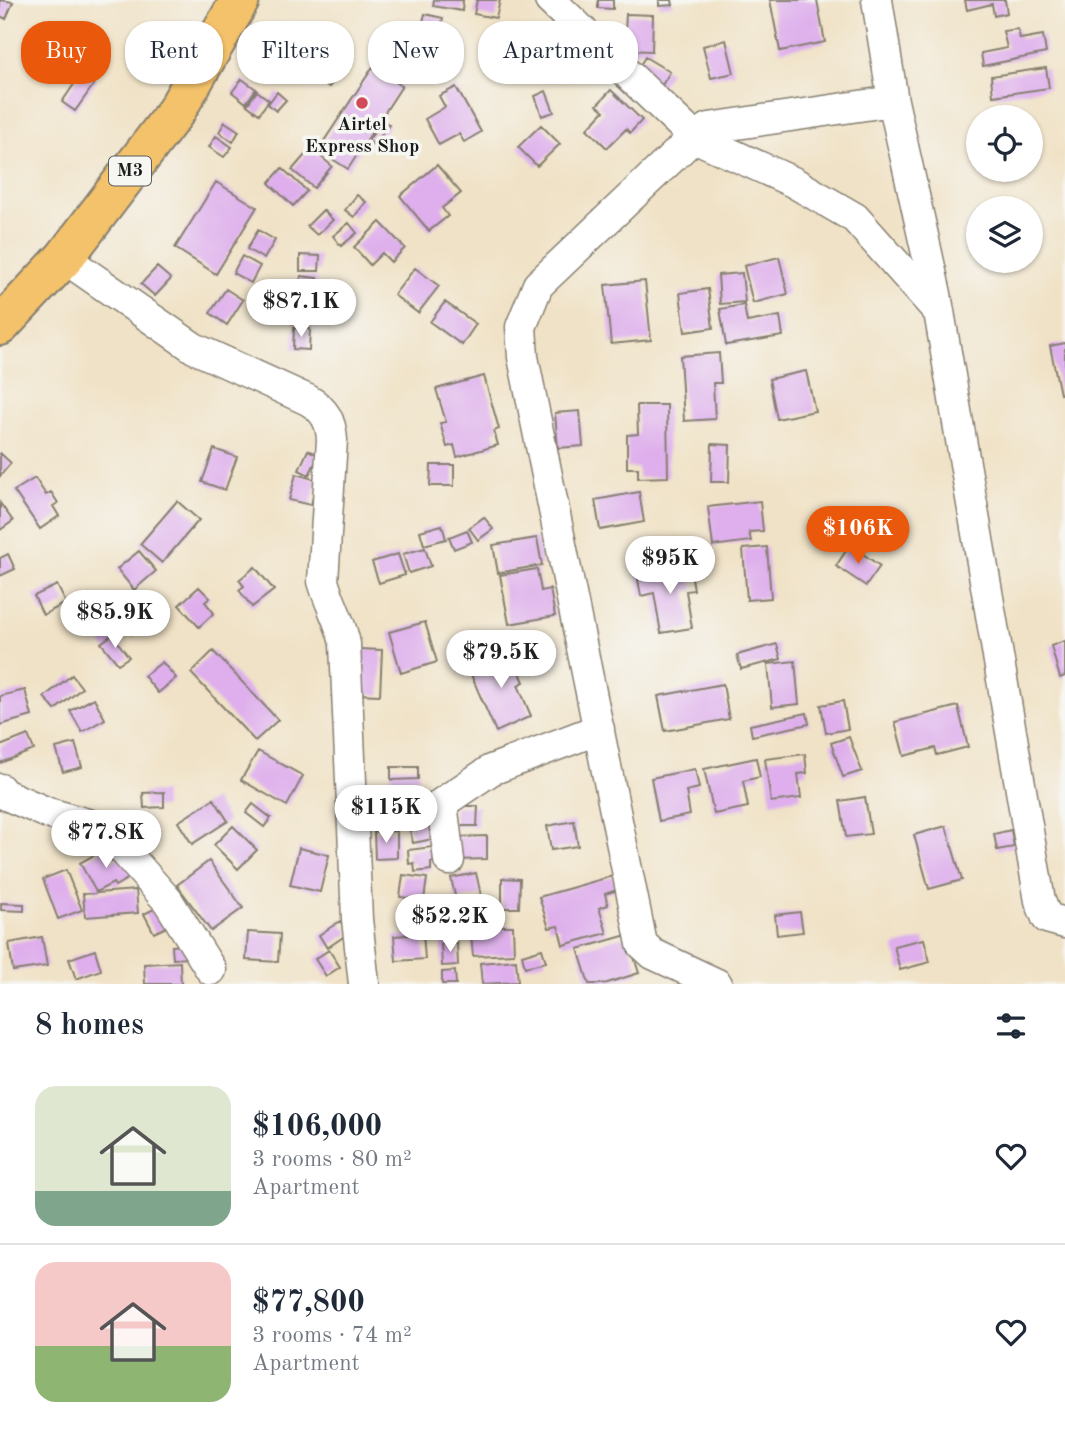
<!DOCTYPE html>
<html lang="en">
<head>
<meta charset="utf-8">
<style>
	body { margin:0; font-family:"Old Standard TT",serif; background:#f2f2f3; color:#1f2937; height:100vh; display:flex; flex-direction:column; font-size:26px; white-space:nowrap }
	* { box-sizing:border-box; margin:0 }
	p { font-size:23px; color:#747a83 }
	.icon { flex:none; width:38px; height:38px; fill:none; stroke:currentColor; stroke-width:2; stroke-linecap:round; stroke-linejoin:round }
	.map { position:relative; height:984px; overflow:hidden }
	.sheet { display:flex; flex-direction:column; background:#fff; flex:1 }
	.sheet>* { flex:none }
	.banner { position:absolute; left:21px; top:21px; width:700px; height:63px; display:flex; gap:14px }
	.tools { position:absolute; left:966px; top:105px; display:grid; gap:14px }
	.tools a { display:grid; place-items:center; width:77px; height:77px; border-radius:50%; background:#fff; box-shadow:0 2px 5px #0004; font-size:35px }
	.price { position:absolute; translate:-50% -60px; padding:0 16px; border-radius:24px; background:#fff; color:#222; font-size:23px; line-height:46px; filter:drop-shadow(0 2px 4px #0008) }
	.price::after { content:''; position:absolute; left:50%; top:42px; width:21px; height:16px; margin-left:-10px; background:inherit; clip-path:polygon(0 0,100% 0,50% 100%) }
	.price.current { background:#ea580c; color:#fff }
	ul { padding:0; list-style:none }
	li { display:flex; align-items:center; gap:21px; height:175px; padding:0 35px }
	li+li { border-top:2px solid #e0e1e3 }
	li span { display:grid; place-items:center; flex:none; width:196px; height:140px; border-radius:21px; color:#555 }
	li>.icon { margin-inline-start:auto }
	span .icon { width:84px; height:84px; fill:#fffc; stroke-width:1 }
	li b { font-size:30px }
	h2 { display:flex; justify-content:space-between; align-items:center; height:84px; padding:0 35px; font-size:30px }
	.chip { padding:0 24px; border-radius:28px; background:#fff; box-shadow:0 2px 5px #0004; font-size:24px; line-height:63px }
	.chip.current { background:#ea580c; color:#fff }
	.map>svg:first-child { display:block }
	.building { fill:#deafec }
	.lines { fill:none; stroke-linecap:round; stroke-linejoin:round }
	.minor-casing { stroke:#867f71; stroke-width:33 }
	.highway-casing { stroke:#867f71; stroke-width:42 }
	.minor { stroke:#fff; stroke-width:30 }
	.highway { stroke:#f3c26a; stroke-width:38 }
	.poi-dot { fill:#d1495b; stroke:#f6f6f2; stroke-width:2.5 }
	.labels { text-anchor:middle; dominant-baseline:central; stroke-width:7; stroke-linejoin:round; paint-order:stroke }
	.shield { fill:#f6f6f2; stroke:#5d5d5c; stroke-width:2 }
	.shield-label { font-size:18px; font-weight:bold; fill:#1c1c1c }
	.poi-label { font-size:19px; font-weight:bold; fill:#1c1c1c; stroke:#f6f6f2 }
</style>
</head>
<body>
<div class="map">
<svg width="1065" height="984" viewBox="0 0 1065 984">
	<rect width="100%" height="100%" fill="#f6f6f2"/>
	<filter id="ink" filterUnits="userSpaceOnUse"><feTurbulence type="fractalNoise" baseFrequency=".0143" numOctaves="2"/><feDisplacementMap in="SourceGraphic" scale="14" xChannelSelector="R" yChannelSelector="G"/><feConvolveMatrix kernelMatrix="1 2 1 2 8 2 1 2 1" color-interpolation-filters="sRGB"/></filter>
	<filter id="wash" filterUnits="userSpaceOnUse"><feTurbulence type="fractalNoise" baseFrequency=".00686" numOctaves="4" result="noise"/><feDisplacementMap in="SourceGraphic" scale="28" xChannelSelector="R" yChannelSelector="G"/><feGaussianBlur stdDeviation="1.57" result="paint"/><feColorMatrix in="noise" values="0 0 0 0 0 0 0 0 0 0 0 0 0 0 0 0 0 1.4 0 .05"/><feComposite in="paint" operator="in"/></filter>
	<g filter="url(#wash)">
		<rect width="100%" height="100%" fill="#f0e2c6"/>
		<g id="blocks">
			<path class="building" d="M0 0 13 2 6 19 0 16Z
				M434 0H463L462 11 433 6Z
				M477 0H500L496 18 474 14Z
				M598 0H613V9L598 8Z
				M659 0H672L673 5 659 6Z
				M770 0H817L825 42 780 51Z
				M965 0H1005L1007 13 994 16 992 4 967 10Z
				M425 14 443 18 440 34 421 29Z
				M626 14 653 15 652 51 624 50Z
				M49 21 77 35 70 48 42 34Z
				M1018 29 1020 39 1043 35 1046 53 983 66 981 53 1007 48 1003 31Z
				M396 36 425 57 414 73 384 51Z
				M306 38 345 66 329 87 291 60Z
				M726 40 734 73 711 78 703 46Z
				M645 57 670 72 659 90 634 75Z
				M373 67 402 86 348 169 318 150Z
				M1046 68 1049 88 993 96 991 76Z
				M83 71 97 80 75 111 62 102Z
				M242 79 256 89 246 103 232 92Z
				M456 87 481 132 464 142 459 134 439 145 425 119 445 107 439 96Z
				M611 90 642 120 630 133 626 129 607 148 587 129 604 111 597 105Z
				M257 91 269 100 259 114 247 105Z
				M546 91 554 112 542 116 535 96Z
				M277 92 286 100 276 111 268 104Z
				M384 121 389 125 374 145 368 140Z
				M225 122 239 131 233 142 219 132Z
				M541 125 560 144 537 166 518 147Z
				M216 136 232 147 224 157 209 147Z
				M311 148 332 166 314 188 292 170Z
				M437 165 461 193 442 208 448 216 429 231 400 196Z
				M282 168 307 191 293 206 269 183Z
				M216 182 257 207 216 274 175 248Z
				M357 195 366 202 354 217 345 210Z
				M323 210 333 220 317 235 307 226Z
				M380 222 405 248 391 262 382 253 370 265 354 247Z
				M349 223 357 233 341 246 333 236Z
				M258 230 275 240 264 259 247 249Z
				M300 255 320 256 319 271H300Z
				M242 256 260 266 251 283 233 273Z
				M779 257 788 294 753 303 744 266Z
				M157 267 171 279 155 296 141 284Z
				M415 268 439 286 418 313 394 295Z
				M742 273 745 302 720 304 718 275Z
				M301 276 317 278 314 300 298 298Z
				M645 281 651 340 611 344 605 285Z
				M226 289 243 300 227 325 210 313Z
				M708 289 713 328 685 332 680 293Z
				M445 302 476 324 462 345 430 322Z
				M294 303H309V324L293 323Z
				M744 305 747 322 780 316 783 336 726 345 720 309Z
				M294 328 310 329 309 350 293 349Z
				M1065 343V393L1060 394 1050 346Z
				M719 353 721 383H713L715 419 684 421 680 356Z
				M806 371 815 411 777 419 769 379Z
				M484 376 499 429 494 431 498 445 457 457 454 445 447 447 440 423 446 422 436 389Z
				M637 405H667L668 477 638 478V468H627V435L638 434Z
				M580 411 583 446 558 448 555 413Z
				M712 444 730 445 729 482H711Z
				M214 449 237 457 225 490 202 482Z
				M308 450 319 455 309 475 299 470Z
				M0 453 11 463 0 476Z
				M431 465H454V486H430Z
				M296 474 317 480 311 505 289 500Z
				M35 478 46 495 51 492 58 503 53 506 59 516 40 529 14 491Z
				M639 492 644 522 600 530 595 500Z
				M177 501 199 520 162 563 140 544Z
				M760 501 763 531 749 532 751 541 713 546 708 507Z
				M0 503 13 521 0 530Z
				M484 517 493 529 478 540 469 528Z
				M442 525 446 539 424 545 420 531Z
				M467 530 472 542 454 549 449 537Z
				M537 538 542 565 498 573 493 545Z
				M850 545 880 566 866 586 836 566Z
				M767 547 771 598 747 600 743 549Z
				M425 548 431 566 409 573 403 554Z
				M139 551 156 571 134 590 117 569Z
				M8 554 15 569 0 576V558Z
				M398 554 405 575 379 583 372 562Z
				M690 565 694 590 686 591 692 628 661 633 654 593 641 596 637 574Z
				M255 567 274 590 252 607 239 590 244 586 239 580Z
				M537 569 541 591 550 589 555 616 509 624 500 575Z
				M57 585 66 603 43 615 34 596Z
				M199 587 210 598 205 602 214 613 199 627 179 605Z
				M131 600 148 620 131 634 114 615Z
				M425 622 437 662 401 673 389 632Z
				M112 635 129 657 118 664 101 643Z
				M1065 641V676L1060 678 1051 646Z
				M777 644 781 659 741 669 737 655Z
				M357 649 382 650 380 695 355 694Z
				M510 650 524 682 518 685 531 716 496 732 468 668Z
				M213 651 278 720 255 741 191 673Z
				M795 661 799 704 772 707 768 664Z
				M162 662 176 678 158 693 144 676Z
				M72 675 82 688 55 710 44 697Z
				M723 684 729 719 665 731 658 696Z
				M25 690 32 716 0 725V696Z
				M94 698 105 719 82 732 70 711Z
				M843 701 848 729 826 733 821 705Z
				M958 706 968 747 937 755 935 748 904 756 895 722Z
				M807 713 809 724 752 736 750 725Z
				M28 735 34 750 0 763V746Z
				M849 737 862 771 843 777 831 743Z
				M75 743 82 767 63 772 56 748Z
				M258 751 303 776 287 806 241 780Z
				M805 754 807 773 798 774 801 798 771 802 765 759Z
				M756 758 760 777 743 781 748 807 714 814 704 769Z
				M391 767H418V779L391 780Z
				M695 769 699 788 686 791 690 815 659 821 651 778Z
				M164 792V807L144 808 143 793Z
				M865 797 871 834 846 837 840 801Z
				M214 799 228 821 192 844 178 822Z
				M253 804 271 818 264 827 246 813Z
				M455 806H478L477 826H454Z
				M428 813 433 839 413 843 407 818Z
				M574 821 578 846 551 850 547 826Z
				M233 826 257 850 238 869 214 845Z
				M946 826 962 880 929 889 914 835Z
				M1011 830 1014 847 997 850 994 834Z
				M397 831V858L375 859 374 832Z
				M487 836V859L456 860 455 837Z
				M432 847 434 862H431V870L415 872 414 863 409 864 408 850Z
				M299 848 329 855 320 892 290 885Z
				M105 849 112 861 123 855 134 875 115 886 113 883 96 892 80 863Z
				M209 861 243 908 211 931 177 885Z
				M66 870 82 910 58 919 43 879Z
				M476 873 481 895 456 900 451 878Z
				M403 875 427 878 424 900 400 897Z
				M613 876 617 890 605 894 608 905 599 908 607 933 563 945 558 926 549 928 539 897Z
				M502 878 520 879 519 908H502Z
				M136 890 138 913 85 917 83 894Z
				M1 903 24 904V911L1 910Z
				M162 905 173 924 154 933 144 914Z
				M800 912 803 932 777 935 775 915Z
				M497 920 498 926H513L514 954 473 956 471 935H483L482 921Z
				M340 921 349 933 327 948 319 935Z
				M248 932 280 934 278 962 246 960Z
				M423 934 425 959 396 961 394 936Z
				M627 935 639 973 604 984H589L578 949Z
				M42 937 47 966 13 971 9 943Z
				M924 939 930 962 900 970 894 946Z
				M457 943 458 965 442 966 441 944Z
				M188 945 189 958 173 959 172 946Z
				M542 949 546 962 525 967 522 955Z
				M95 950 101 970 76 979 69 959Z
				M329 950 340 967 326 976 315 959Z
				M516 960 518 982 482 984 480 963Z
				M180 962 181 984H145L144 964Z
				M455 971 456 984H442V972Z"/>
		</g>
	</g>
	<g filter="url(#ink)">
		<use href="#blocks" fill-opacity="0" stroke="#867f71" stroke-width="2"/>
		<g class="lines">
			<defs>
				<path id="minor" d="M550 0 694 137 793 182 855 218 938 311
					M877 0 893 101 936 294 1040 901 1047 918 1065 923
					M64 258 194 348 308 400C325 410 331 421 332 440L323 581C329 603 341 622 345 644L357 919 364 984
					M0 789 4 794 48 813 105 829 168 901 211 970
					M449 860 442 803 491 770 599 729
					M717 984 653 954 642 944 523 357 521 327 538 285 694 137 709 128 893 101"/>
				<path id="highway" d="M0 326 64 258 176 111 240 0"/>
			</defs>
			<use href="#minor" class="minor-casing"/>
			<use href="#highway" class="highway-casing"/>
			<use href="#minor" class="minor"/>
			<use href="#highway" class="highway"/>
		</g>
	</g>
	<circle class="poi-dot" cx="362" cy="103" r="7"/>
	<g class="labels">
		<rect class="shield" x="109" y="156.5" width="42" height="29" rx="5"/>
		<g class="shield-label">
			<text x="130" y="171">M3</text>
		</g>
		<g class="poi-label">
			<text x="362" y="125">Airtel<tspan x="362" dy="22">Express Shop</tspan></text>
		</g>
	</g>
</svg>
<div class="tools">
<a><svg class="icon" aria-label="locate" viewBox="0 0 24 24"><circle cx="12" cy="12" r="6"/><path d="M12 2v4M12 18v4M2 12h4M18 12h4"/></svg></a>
<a><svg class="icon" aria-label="layers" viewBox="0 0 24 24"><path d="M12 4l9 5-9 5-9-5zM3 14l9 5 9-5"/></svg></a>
</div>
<b class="price" style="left:301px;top:339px">$87.1K</b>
<b class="price current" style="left:858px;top:566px">$106K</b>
<b class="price" style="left:670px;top:596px">$95K</b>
<b class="price" style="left:115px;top:650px">$85.9K</b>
<b class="price" style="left:501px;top:690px">$79.5K</b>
<b class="price" style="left:386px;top:845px">$115K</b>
<b class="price" style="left:106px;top:870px">$77.8K</b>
<b class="price" style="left:450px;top:954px">$52.2K</b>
<div class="banner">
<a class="chip current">Buy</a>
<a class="chip">Rent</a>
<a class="chip">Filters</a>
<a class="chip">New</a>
<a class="chip">Apartment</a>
</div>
</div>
<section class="sheet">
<h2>8 homes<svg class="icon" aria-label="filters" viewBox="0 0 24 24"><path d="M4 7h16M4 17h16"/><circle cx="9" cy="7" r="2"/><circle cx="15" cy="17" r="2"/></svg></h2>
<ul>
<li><span style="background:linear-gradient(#dfe7d0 75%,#7fa58c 0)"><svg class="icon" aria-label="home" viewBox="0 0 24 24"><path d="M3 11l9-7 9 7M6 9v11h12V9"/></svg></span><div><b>$106,000</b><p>3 rooms · 80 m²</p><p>Apartment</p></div><svg class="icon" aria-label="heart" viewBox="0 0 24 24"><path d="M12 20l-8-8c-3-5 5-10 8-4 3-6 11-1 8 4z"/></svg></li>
<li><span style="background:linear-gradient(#f6c9c9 60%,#8fb573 0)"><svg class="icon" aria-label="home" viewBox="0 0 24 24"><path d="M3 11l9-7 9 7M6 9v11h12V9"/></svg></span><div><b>$77,800</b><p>3 rooms · 74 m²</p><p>Apartment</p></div><svg class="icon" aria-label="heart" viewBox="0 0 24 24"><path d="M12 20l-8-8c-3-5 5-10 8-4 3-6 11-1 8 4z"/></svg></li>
</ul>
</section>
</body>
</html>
